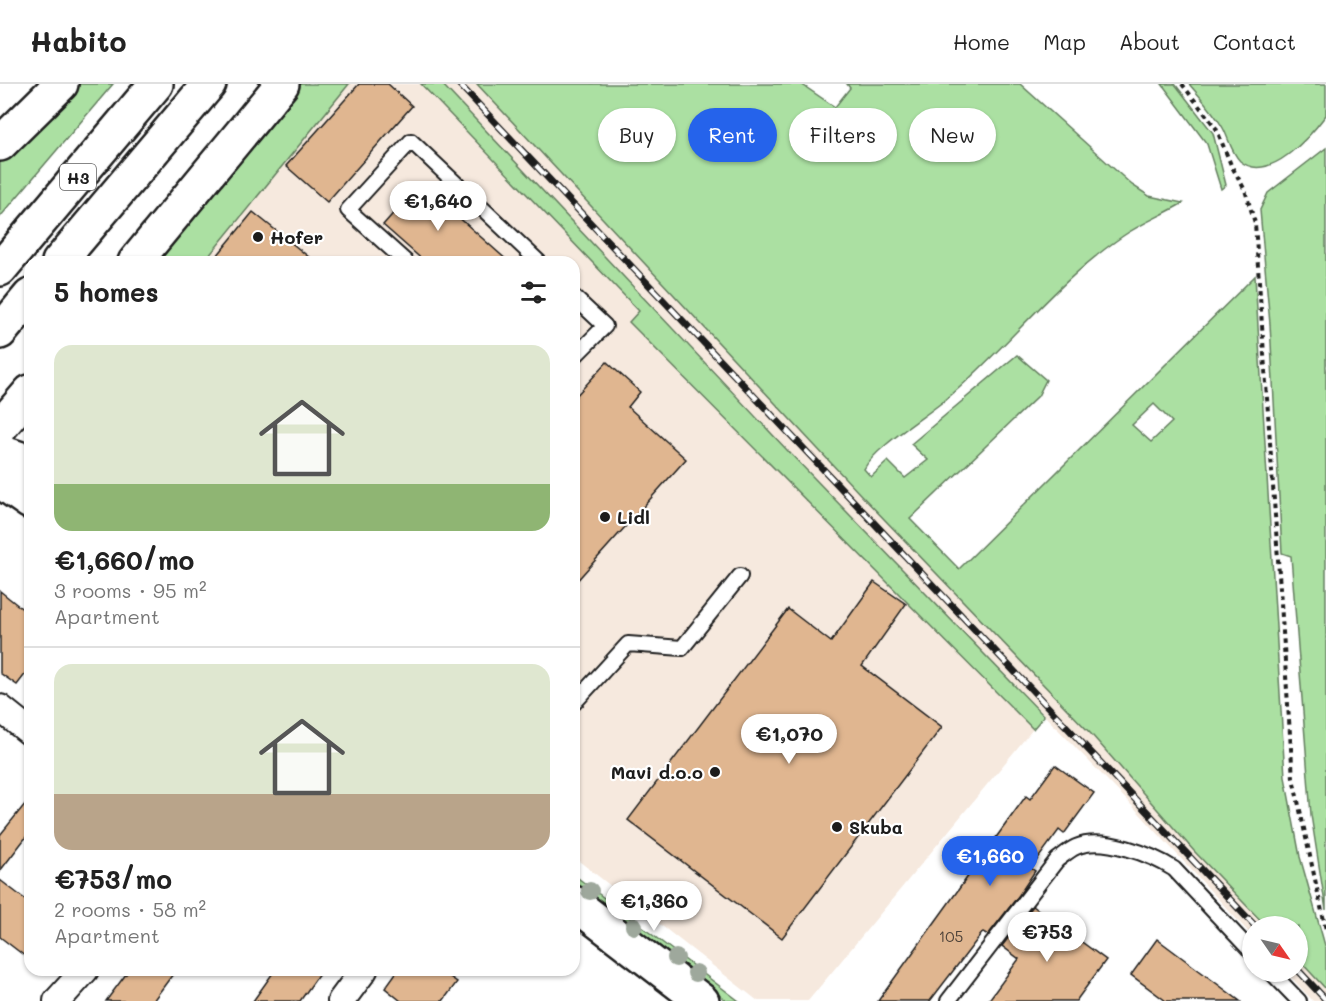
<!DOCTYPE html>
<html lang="en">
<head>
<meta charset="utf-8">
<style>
	body { margin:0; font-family:Mali,sans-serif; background:#f2f2f2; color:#222; height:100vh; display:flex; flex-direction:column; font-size:22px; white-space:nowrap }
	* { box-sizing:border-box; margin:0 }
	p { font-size:20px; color:#767676 }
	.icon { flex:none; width:33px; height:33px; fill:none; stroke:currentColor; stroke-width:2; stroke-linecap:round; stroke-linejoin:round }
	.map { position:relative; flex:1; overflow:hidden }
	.details { position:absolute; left:24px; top:172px; width:556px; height:720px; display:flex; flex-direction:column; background:#fff; border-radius:18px; box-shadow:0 2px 4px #0004 }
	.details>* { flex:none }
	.top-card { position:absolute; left:598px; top:24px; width:570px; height:54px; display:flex; gap:12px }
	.needle { width:39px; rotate:124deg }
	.fabs { position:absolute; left:1242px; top:832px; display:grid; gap:12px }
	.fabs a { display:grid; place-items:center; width:66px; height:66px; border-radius:50%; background:#fff; box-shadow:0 2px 4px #0004; font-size:30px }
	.price { position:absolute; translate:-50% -51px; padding:0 14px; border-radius:21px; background:#fff; color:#222; font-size:20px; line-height:39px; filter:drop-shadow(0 2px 3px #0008) }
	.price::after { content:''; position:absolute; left:50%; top:36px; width:18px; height:14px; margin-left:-9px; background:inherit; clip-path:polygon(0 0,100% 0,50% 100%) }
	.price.on { background:#2563eb; color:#fff }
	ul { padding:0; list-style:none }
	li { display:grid; align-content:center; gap:12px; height:318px; padding:0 30px }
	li+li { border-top:2px solid #e0e0e0 }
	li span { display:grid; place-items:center; height:186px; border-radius:18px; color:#555 }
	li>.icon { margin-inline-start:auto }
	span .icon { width:108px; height:108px; fill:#fffc; stroke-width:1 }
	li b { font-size:26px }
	h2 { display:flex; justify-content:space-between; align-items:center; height:72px; padding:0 30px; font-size:26px }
	.pill { padding:0 21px; border-radius:27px; background:#fff; box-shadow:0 2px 4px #0004; font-size:21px; line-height:54px }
	.pill.on { background:#2563eb; color:#fff }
	header { display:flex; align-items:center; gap:36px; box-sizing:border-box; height:84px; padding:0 30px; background:#fff; border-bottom:2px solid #e0e0e0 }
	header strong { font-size:28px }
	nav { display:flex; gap:33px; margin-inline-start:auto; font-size:21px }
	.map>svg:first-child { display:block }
	.built { fill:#f6e9de }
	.green { fill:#abe0a2; stroke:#647e5f; stroke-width:1.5; fill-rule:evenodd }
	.building { fill:#e0b690; stroke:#1c1c1c; stroke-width:1.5 }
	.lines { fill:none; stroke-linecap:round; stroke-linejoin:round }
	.lane-casing { stroke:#1c1c1c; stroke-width:18 }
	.street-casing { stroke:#1c1c1c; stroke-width:30 }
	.secondary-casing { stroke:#1c1c1c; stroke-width:38 }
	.highway-casing { stroke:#1c1c1c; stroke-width:38 }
	.path { stroke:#1c1c1c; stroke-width:4; stroke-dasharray:4.5 4.5; stroke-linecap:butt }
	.lane { stroke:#fff; stroke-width:14 }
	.street { stroke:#fff; stroke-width:26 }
	.secondary { stroke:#fff; stroke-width:33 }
	.highway { stroke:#fff; stroke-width:33 }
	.rail-casing { stroke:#1c1c1c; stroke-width:7 }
	.rail { stroke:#fff; stroke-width:4.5; stroke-dasharray:14; stroke-linecap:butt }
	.tree { fill:#9ea89c }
	.poi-dot { fill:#1c1c1c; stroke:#fff; stroke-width:2 }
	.labels { text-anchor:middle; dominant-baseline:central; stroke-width:4.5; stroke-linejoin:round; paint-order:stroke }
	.number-label { font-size:15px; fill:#4d4239 }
	.shield { fill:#fff; stroke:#606060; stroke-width:1.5 }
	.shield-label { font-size:16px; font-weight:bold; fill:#1c1c1c }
	.poi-label { font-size:18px; font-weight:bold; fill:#1c1c1c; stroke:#fff; text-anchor:start }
</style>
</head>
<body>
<header>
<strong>Habito</strong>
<nav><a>Home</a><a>Map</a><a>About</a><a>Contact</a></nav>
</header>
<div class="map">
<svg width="1326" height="917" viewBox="0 0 1326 917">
	<rect width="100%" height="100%" fill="#fff"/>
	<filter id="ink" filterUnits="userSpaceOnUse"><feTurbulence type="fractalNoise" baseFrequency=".0167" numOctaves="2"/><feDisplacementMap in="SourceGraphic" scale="12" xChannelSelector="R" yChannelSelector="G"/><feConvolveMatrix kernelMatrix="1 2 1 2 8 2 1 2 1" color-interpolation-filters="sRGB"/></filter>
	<g filter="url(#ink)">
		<path class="built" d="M349 0H421L639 227 629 238 1033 645 808 917H758L575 774 574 178H204Z
			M442 0H477L859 409 1092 651 1194 767 1267 843H1252V852L1141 731 787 366Z
			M1298 875 1326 905V917H1313L1286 888H1298Z"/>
		<path class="green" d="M77 0H113L0 133V76Z
			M296 0H349L204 178H150Z
			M421 0H442L787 366 1044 632 1033 645 629 238 639 227Z
			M477 0H801L835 23 850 4 847 0H1020L1132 101 1149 112 1183 119C1163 131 1142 139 1123 152 1058 196 1009 261 950 312 927 332 876 362 864 385L871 393 888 377 905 394 928 376 911 360 1017 271 1046 296 1038 312 910 435 959 485 1255 192 1285 693 1300 773 1326 865V905L1298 875V843H1267L1194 767 1092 651 859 409ZM1154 320 1172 338 1151 358 1132 341Z
			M1162 0H1175L1213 49 1226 101 1221 105 1207 60Z
			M1189 0H1326V31C1311 51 1269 101 1240 77 1231 68 1229 55 1223 44 1214 28 1201 14 1189 0Z
			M1326 64V826L1311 731 1291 472 1282 469 1270 240 1260 126 1268 109Z
			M574 791 739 917H727L575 800Z"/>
		<path class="building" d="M359 0H388L412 22 327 118 286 82Z
			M420 99 509 178H425L383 141Z
			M253 128 315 178H212Z
			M607 278 640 308 628 323 686 375 574 500V314Z
			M874 498 906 520 862 582 942 643 782 854 628 736 788 525 831 558Z
			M0 507 30 531V584L17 601 0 589Z
			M1055 681 1094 709 1064 750 1059 746 1031 784 1035 787 1019 811 988 851 983 848 930 917H878L1026 712 1030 715Z
			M30 714V748L0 787V751Z
			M0 796 30 819V876L0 853Z
			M1033 822 1106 876 1076 917H988L1019 875 1002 862Z
			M1157 855 1240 917H1166L1131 891Z
			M129 886H176L153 917H106Z
			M275 886H322L300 917H253Z
			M398 886H440L457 898 443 917H401L385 904Z"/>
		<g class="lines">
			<defs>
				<path id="lane" d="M406 178 348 126 411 57 539 178
					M574 213 605 242 574 273
					M574 619 628 560 682 564 740 492
					M1271 888 1299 917
					M948 917 1057 776C1063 772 1069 766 1076 763 1103 751 1152 771 1174 785L1252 868"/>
				<path id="street" d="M0 624 30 648
					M57 917 85 886
					M341 917 364 886"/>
				<path id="secondary" d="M0 60 61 0
					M135 178 282 0
					M0 343 30 308
					M0 368 24 376 30 381
					M0 397 30 418
					M574 819 702 917"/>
				<path id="highway" d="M59 178 209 0
					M0 185 156 0
					M0 248 30 212"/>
			</defs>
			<use href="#lane" class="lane-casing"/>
			<use href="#street" class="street-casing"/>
			<use href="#secondary" class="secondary-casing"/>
			<use href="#highway" class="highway-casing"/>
			<path class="path" d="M1182 0 1216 44 1231 81 1245 106 1255 139 1293 694 1326 846"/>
			<use href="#lane" class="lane"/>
			<use href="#street" class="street"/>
			<use href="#secondary" class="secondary"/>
			<use href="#highway" class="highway"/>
			<defs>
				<path id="rail" d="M459 0 1256 843
					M1298 886 1326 916"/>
			</defs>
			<use href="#rail" class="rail-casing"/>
			<use href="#rail" class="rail"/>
		</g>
		<g class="tree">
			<circle cx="590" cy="807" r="9"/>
			<circle cx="634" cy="842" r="9"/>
			<circle cx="676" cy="874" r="9"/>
			<circle cx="696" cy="889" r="9"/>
		</g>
	</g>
	<g class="poi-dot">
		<circle cx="258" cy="153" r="6"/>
		<circle cx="605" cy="433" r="6"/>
		<circle cx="715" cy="688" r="6"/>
		<circle cx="837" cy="743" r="6"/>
	</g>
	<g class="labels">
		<g class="number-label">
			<text x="951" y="852">105</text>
		</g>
		<rect class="shield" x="60" y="80" width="36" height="26" rx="4.5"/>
		<g class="shield-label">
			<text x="78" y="93">H3</text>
		</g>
		<g class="poi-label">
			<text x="270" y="153">Hofer</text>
			<text x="617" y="433">Lidl</text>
			<text x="703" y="688" text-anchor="end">Mavi d.o.o</text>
			<text x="849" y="743">Skuba</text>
		</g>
	</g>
</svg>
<div class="fabs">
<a><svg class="needle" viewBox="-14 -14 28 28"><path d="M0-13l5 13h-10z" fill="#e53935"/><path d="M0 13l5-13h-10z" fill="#767676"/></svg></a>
</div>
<b class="price" style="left:438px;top:148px">€1,640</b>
<b class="price" style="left:789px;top:681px">€1,070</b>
<b class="price on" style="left:990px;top:803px">€1,660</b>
<b class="price" style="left:654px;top:848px">€1,360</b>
<b class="price" style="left:1047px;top:879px">€753</b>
<div class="top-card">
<a class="pill">Buy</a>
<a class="pill on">Rent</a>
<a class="pill">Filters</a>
<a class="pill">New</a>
</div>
<section class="details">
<h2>5 homes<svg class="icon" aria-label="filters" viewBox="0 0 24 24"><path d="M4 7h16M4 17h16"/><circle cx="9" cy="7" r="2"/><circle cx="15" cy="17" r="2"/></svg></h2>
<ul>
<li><span style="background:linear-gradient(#dfe7d0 75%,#8fb573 0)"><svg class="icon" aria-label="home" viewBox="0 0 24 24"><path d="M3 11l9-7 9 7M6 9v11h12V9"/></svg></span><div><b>€1,660/mo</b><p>3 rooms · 95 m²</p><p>Apartment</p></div></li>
<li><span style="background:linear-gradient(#dfe7d0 70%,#b9a48a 0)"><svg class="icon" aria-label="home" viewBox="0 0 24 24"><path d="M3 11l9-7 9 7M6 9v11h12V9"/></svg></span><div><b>€753/mo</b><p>2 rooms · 58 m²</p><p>Apartment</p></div></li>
</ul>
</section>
</div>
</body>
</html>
